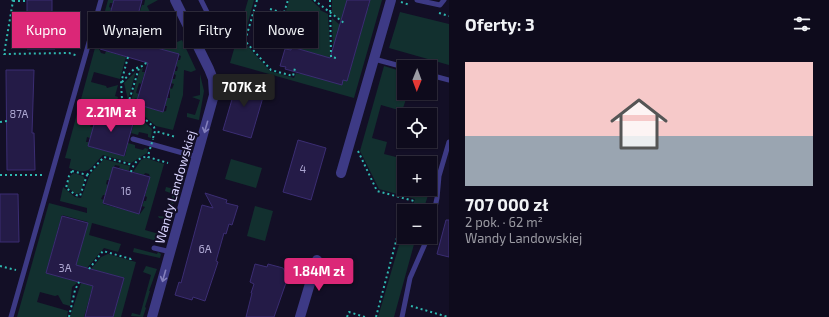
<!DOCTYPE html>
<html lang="pl">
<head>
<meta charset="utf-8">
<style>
	body { margin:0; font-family:"Exo 2",sans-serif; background:#171425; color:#f1f3f6; height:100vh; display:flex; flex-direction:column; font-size:15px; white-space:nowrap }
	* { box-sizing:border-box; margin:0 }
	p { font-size:13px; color:#9b9ba3 }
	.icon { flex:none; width:22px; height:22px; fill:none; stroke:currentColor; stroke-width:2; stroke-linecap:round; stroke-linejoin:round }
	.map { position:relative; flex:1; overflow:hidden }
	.drawer { display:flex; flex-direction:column; background:#0e0b1c; width:380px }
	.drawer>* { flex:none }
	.guide { position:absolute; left:12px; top:12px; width:377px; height:36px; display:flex; gap:8px }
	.needle { width:26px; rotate:181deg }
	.fabs { position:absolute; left:397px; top:60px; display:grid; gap:8px }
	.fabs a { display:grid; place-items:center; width:40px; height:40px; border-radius:0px; background:#0e0b1c; box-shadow:0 1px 3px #0004,0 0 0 1px #2e2b3b; font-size:20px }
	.price { position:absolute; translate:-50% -34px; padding:0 9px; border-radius:4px; background:#db2777; color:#fff; font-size:13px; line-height:26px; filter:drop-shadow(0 1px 2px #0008) }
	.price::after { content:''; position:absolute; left:50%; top:24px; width:12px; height:9px; margin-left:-6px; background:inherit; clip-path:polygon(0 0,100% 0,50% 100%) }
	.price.active { background:#222; color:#fff }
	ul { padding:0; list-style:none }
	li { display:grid; align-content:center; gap:8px; height:212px; padding:0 16px }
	li span { display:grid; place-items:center; height:124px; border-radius:0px; color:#555 }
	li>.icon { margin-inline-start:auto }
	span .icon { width:72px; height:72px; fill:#fffc; stroke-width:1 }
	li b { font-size:17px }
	h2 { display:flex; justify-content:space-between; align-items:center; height:48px; padding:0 16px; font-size:17px }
	.tag { padding:0 14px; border-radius:0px; background:#0e0b1c; box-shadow:0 1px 3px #0004,0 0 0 1px #2e2b3b; font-size:14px; line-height:36px }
	.tag.active { background:#db2777; color:#fff }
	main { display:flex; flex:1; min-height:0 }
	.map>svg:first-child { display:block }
	.green { fill:#12302f }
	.building { fill:#241b47; stroke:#3b2d73 }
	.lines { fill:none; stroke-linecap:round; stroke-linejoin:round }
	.path { stroke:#2fb8b0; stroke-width:2; stroke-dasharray:2 3; stroke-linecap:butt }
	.service { stroke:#3d3a85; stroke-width:5 }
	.minor { stroke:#3d3a85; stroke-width:10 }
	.path-bridge { stroke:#2fb8b0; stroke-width:2; stroke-dasharray:2 3; stroke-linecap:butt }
	.oneway { stroke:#837fbc }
	.labels { text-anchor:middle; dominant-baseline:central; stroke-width:4; stroke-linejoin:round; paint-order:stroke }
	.number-label { font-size:11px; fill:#aca6d1 }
	.street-label { font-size:13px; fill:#d9d4ff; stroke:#130f26 }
</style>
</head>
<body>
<main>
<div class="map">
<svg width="449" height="317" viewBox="0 0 449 317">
	<rect width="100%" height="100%" fill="#130f26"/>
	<path class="green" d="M108 0H113V3H110L109 7 111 8 109 17H106L105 21 107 23 105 22 103 27 105 28 100 38 102 39 99 49 101 53 105 54 106 51 126 57 120 79 94 72 91 82 106 86 107 88 118 85 115 96 118 97 114 113 104 111 105 108 100 107 98 109 94 122H92L90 127H93L90 138 87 137 86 142H89L88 146 125 156 128 143 135 145V148L143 150 145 148 148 149 147 153 131 163 103 155C89 169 90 176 69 168L71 159 65 158Z
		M145 0H158L147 6 167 46 182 40 196 70 191 72 184 70 183 95 173 130 156 126 130 104 140 69 146 67 143 68 142 72H145L141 84 139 83 136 93 139 94 137 99 135 98 133 103 162 112 166 111 167 106H165L167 98H170V88L172 89 174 84 171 83 172 79H175L176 75 174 74 175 71H177L178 67 176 66 178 60H180L181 56 158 48 159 45 154 44 153 46 147 45V42L138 39 137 42 131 40 133 36 135 37 136 32 134 31 135 29 137 30 138 25H136L139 16H141L142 12 140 11 142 5H144Z
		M248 0H254L243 41 270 71 294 78 296 73 300 74V71L342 85 343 80 347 81 364 21 361 19 364 8 368 9 370 0H382L354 98 230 63Z
		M289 0H311L320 8V10L328 14 331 62 320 55 292 47 291 50 285 49 288 38 283 36 274 14V12L285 15Z
		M332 0H347V4L341 21 332 13Z
		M400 12 449 24V65L389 48Z
		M332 18 341 26 339 32H337L333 54Z
		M384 66 404 72V93H408L402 111 381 105 372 138 387 142 384 154 404 159 399 175 404 176V189H430L423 211H411L415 199 379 189 360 151Z
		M136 71 128 100 124 83Z
		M200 74 204 91 199 120 187 117V113L195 115 200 100 192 97 200 95Z
		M126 105 152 129 151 138 148 137V134L139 132 138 135 131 133 135 120 133 119V116L129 115 128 117 118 114Z
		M146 158 164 164 145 230 166 236 164 243 92 223 89 235 121 244 118 252 104 248 87 268 76 265 88 222 62 215 46 273 78 282 72 287 70 306 63 304 58 295 55 296 40 292 37 302 68 311 67 317H17L49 203 87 213V208L60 201 63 187 75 197 81 198 90 174 104 159 130 166 129 171 119 168 120 166 115 165 109 180H107L106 184 108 185 105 195H103L101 199 104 200 103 204 140 214 145 207 142 206 144 201H146L147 197 145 196 150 177 149 174 145 173 144 175 133 172 141 160Z
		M231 159 262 168 256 188 225 179Z
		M182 161 186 164 184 172 182 171 181 175 183 176 177 191 178 192 172 207 173 208 170 220 159 218 158 216 167 217 173 194 165 191 166 187 174 189Z
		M74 173 83 176 85 179 80 193 76 194 67 187 70 176Z
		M255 206 273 211 265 241 247 236Z
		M404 228V237H416L394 317H378Z
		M134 248 157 254 158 252 161 254 160 258 133 252Z
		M108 254 136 262 121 317H113L124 278 91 269 101 257Z
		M146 266 157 269 149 291H150L145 307 146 308 143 317 131 316 132 313 140 315 151 275 143 272Z
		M81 283 93 286 84 317H70Z"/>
	<path class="building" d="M27 0H52V12H54L55 49H27Z
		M114 0H142L131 41 179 54 163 112 136 104 148 63 100 49Z
		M347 0H370L347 81 343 80 342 85 285 69 286 67 280 66 285 49 291 50 292 47 330 58Z
		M6 70H34L32 133H34L35 170H7Z
		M238 79 266 87 251 138 223 130Z
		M98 110 134 120 124 156 88 146Z
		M298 140 326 148 311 200 283 192Z
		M113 167 150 177 139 214 103 203Z
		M205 193 227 200 226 203 238 206 232 225 229 224 226 234 224 233 216 261 218 262 205 301 193 297 192 300 175 295 179 282 181 283 202 205 213 208Z
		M0 194H18L19 242H0Z
		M62 216 88 223 76 265 124 278 113 317H85L93 286 46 273Z
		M446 220H449V257L437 254Z
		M255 264 267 267 268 264 283 268 288 277 274 317H246L252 293H251L254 284 250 282Z"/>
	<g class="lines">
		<path class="path" d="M12 0 13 1 4 54 69 53 78 56
			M257 0 245 41 271 70 293 76 295 68
			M314 0 344 23
			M330 0 331 57 336 58
			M13 1H27
			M401 2 410 5
			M270 9 284 13 288 0
			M439 13 449 16
			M128 57 121 83 122 99 154 127 155 131
			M410 61 429 66
			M122 82 134 69 145 65 146 62
			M128 104 139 68
			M116 114 122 99
			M0 122 7 121
			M153 138 155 131 176 137
			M358 151 377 191 414 201 409 211
			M149 152 148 157 168 163
			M72 171 87 175 80 196 76 195 66 188 69 176Z
			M131 172C133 164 139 156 148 157
			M0 175H43
			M87 175 104 157 133 165
			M0 266 16 270
			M89 269 103 251 131 259 132 257
			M411 306 448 317
			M69 317 75 290 79 282
			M347 317 349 312 365 317
			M376 317 398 234 404 223"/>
		<path class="service" d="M201 0 208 14
			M417 0 440 5 444 0
			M374 59 404 67
			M430 75 449 80
			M133 139 197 157
			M430 231 437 198 439 176 449 142
			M154 248 171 252
			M11 317 101 0
			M402 317 410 278 428 237"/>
		<path class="minor" d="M341 173 391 0
			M152 317 214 95 213 79 209 69 175 0
			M300 317 317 260"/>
		<path class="path-bridge" d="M150 149 153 139"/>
	</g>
	<defs><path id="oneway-shaft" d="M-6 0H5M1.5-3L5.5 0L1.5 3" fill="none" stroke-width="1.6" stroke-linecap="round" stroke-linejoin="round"/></defs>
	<g class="oneway">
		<use href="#oneway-shaft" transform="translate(206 127) rotate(106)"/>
		<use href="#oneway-shaft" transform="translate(164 276) rotate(106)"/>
	</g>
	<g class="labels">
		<g class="number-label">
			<text x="19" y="113">87A</text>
			<text x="303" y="168">4</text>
			<text x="126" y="190">16</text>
			<text x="205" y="248">6A</text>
			<text x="65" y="267">3A</text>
		</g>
		<g class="street-label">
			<text transform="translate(175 187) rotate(-74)">Wandy Landowskiej</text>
		</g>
	</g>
</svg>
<div class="fabs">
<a><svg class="needle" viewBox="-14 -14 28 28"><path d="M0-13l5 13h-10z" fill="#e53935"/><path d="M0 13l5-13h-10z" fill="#9b9ba3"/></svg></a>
<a><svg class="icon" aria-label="locate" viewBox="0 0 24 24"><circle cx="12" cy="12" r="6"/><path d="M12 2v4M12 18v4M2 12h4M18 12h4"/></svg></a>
<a>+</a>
<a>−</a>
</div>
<b class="price active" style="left:244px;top:108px">707K zł</b>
<b class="price" style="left:111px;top:133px">2.21M zł</b>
<b class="price" style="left:319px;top:292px">1.84M zł</b>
<div class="guide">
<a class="tag active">Kupno</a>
<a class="tag">Wynajem</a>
<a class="tag">Filtry</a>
<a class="tag">Nowe</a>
</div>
</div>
<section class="drawer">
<h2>Oferty: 3<svg class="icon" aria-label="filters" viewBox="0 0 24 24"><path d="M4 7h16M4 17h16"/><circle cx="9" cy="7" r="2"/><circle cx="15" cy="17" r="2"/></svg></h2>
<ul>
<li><span style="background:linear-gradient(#f6c9c9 60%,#9aa5b1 0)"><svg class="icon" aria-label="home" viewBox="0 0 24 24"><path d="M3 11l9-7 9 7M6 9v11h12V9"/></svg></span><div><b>707 000 zł</b><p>2 pok. · 62 m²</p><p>Wandy Landowskiej</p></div></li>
</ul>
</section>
</main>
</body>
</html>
